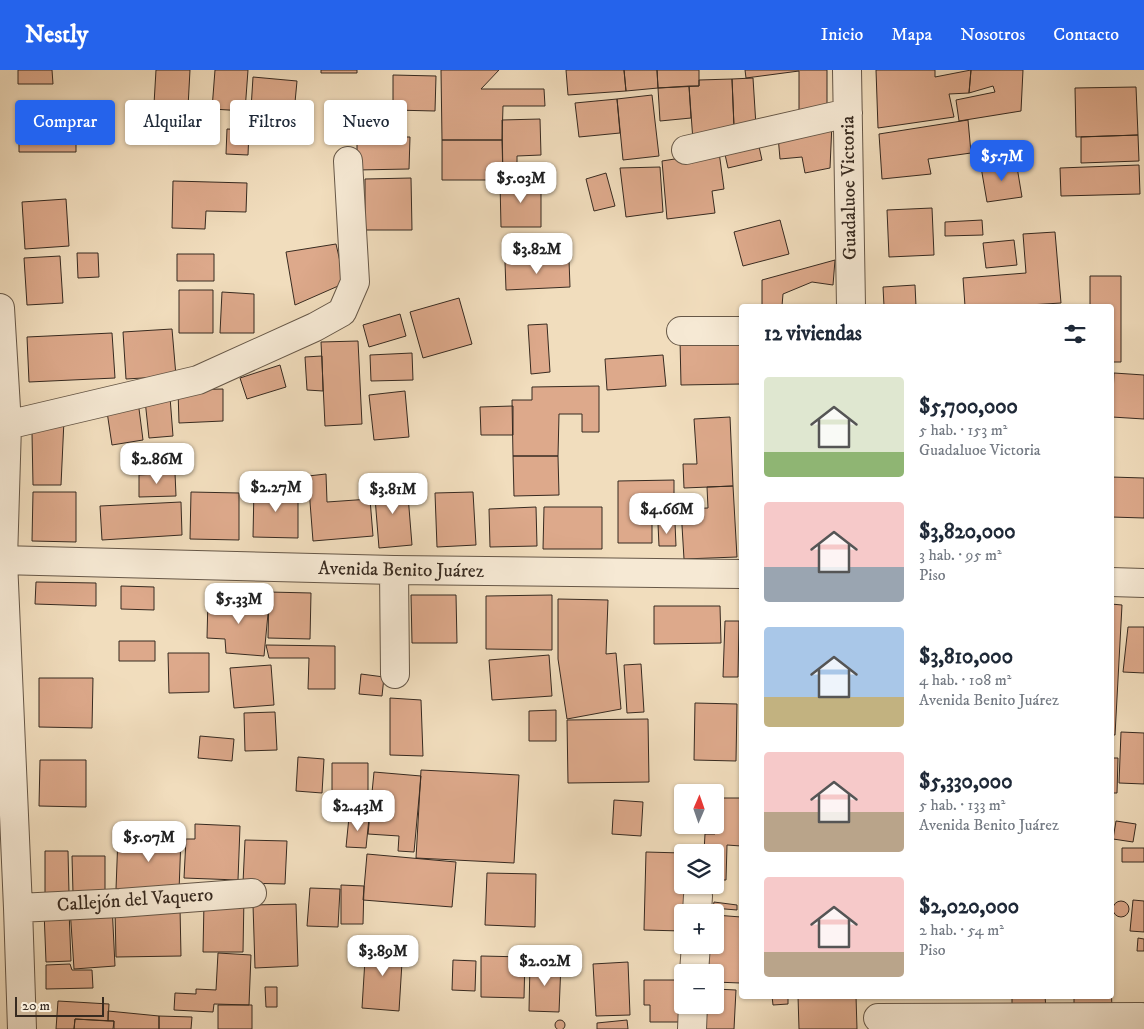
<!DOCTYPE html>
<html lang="es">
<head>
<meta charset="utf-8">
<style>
	body { margin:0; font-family:"IM FELL DW Pica",serif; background:#f2f2f3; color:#1f2937; height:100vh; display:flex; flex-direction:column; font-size:19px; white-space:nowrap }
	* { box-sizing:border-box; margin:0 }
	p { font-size:16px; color:#747a83 }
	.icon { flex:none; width:28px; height:28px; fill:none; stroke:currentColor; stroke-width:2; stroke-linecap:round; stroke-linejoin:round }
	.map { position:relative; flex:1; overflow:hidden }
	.side { position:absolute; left:739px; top:234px; width:375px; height:695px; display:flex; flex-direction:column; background:#fff; border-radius:5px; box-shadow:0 1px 4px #0004 }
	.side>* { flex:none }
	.top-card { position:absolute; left:15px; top:30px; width:475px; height:45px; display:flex; gap:10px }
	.needle { width:32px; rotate:2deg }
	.fabs { position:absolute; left:674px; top:714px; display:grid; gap:10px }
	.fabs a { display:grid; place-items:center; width:50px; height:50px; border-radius:5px; background:#fff; box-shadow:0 1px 4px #0004; font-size:25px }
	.scale { position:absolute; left:15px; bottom:12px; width:89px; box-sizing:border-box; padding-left:5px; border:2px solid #372a20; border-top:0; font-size:14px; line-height:18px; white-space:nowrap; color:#372a20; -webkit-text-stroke:4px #f6e9d4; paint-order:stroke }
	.price { position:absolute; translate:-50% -42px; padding:0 11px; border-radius:10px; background:#fff; color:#222; font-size:16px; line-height:32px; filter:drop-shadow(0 1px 2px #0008) }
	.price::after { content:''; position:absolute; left:50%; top:30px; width:15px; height:11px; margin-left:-8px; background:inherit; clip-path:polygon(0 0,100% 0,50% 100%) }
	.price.on { background:#2563eb; color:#fff }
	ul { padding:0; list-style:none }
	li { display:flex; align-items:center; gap:15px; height:125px; padding:0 25px }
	li span { display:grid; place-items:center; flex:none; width:140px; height:100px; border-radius:5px; color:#555 }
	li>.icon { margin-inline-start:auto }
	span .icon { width:60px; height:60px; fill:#fffc; stroke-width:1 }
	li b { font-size:21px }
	h2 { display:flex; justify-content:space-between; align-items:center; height:60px; padding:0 25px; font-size:21px }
	.tag { padding:0 18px; border-radius:5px; background:#fff; box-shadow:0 1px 4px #0004; font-size:18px; line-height:45px }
	.tag.on { background:#2563eb; color:#fff }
	header { display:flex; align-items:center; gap:30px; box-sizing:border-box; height:70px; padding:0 25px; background:#2563eb; color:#fff }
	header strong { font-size:24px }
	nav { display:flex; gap:28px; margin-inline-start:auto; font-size:18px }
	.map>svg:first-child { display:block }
	.building { fill:#dda98b; stroke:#372a20 }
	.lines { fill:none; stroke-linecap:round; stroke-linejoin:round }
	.minor-casing { stroke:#665747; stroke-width:30 }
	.minor { stroke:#f6e9d4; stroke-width:28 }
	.labels { text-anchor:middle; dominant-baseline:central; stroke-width:4.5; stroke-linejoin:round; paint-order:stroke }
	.street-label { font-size:19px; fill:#372a20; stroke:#f6e9d4 }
</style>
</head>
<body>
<header>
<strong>Nestly</strong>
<nav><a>Inicio</a><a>Mapa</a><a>Nosotros</a><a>Contacto</a></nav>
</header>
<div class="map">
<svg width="1144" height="959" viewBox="0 0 1144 959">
	<rect width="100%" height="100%" fill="#f1ddbd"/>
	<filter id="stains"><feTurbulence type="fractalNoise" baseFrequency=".004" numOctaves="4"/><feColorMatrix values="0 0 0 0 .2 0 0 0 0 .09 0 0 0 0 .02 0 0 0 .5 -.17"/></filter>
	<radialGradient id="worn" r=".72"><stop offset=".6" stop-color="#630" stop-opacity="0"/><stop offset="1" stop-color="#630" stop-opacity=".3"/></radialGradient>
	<path class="building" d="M18 0H52L53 14H18Z
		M156 0H190L188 37 154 34Z
		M215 0H248L245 41 212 39Z
		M321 0H357V3H321Z
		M441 0H499L481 19H544L545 36H503L502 70H442Z
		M566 0H624L626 21 568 25Z
		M624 0H657L658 18 626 21Z
		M657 0H699V16L658 18Z
		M745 0H827V41L799 48V1L746 8Z
		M876 0H935V7L971 0 969 23 949 24 954 47 878 58Z
		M971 0H1023L1021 41 959 51 956 30 995 22 993 16 969 23Z
		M393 5 436 6 435 41 393 40Z
		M253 7 297 11 294 43 251 39Z
		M753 8 756 56 734 57 732 9Z
		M732 9 734 57 693 71 689 16H699V10Z
		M689 16 691 48 660 51 658 18Z
		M1136 17 1138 65 1076 67 1075 18Z
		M652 25 659 86 623 90 617 29Z
		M617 29 620 63 579 67 575 33Z
		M19 45H76V82H19Z
		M540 49 541 85 517 86V109L503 110 502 50Z
		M968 50 971 83 928 89 931 104 882 109 879 64Z
		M832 53 830 98 805 103 802 87 780 89 778 66Z
		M227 59 249 60 248 85 226 84Z
		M1138 65 1139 91 1081 93V67Z
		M357 67H410L409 99 357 100Z
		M442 70H502L503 110H442Z
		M758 72 762 90 728 98 724 80Z
		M719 82 724 119 712 121 715 143 667 149 662 91Z
		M1016 91 1022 127 987 132 981 97Z
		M1139 95 1140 124 1061 126 1060 98Z
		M660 97 663 142 626 147 620 98Z
		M606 103 615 136 594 141 586 109Z
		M411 108 412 160H365V109Z
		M173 111 247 113 246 142 206 141 205 159 172 158Z
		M541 111V157H501L500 112Z
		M66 129 69 176 25 179 22 132Z
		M932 138 934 185 889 187 887 140Z
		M780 150 789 184 743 196 734 162Z
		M982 150 983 165 945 166V152Z
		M1055 162 1061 233 1013 236H965L963 208 1026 203 1023 164Z
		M1014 170 1017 195 986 198 983 173Z
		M336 174 345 213 295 235 286 182Z
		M77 183H98L99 207 78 208Z
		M177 184H214V211H177Z
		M60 186 63 233 27 235 24 188Z
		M569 190 570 217 506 220 505 192Z
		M835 190 833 215 812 212 783 224 782 236H762V210Z
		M1090 206H1121V292H1111V236H1090Z
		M915 215 916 236H884L883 217Z
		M179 220H213V263H179Z
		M222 222 254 224V263H220Z
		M459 228 472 274 423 288 410 242Z
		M400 244 406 266 369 277 363 255Z
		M547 254 550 302 531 304 528 255Z
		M172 259 176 306 126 309 123 262Z
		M112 263 115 308 29 312 27 267Z
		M741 269V314L681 315 680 270Z
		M358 271 362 354 325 356 321 272Z
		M412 283 413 310 371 311 370 285Z
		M663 285 666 316 607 320 605 289Z
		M322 286 323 321 307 320 305 287Z
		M280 295 286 317 247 329 240 308Z
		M1114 303 1144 305V349L1112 347Z
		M599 316V362H582V344H559L558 386H513L512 330H532V317Z
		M223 319V351L179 353 178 320Z
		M405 321 409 367 374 370 369 325Z
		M170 327 173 366 149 368 145 330Z
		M138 331 143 370 112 375 106 335Z
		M513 336V365H481L480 337Z
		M730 347 733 416 684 418 683 394H697L694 349Z
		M64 350 61 415H33L32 363Z
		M169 374 171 395 135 400 133 378Z
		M513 386H558L559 425 514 426Z
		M175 403 176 426 139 427V405Z
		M326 404 327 432 370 429 373 466 313 471 308 406Z
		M1111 407 1144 408V448L1111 447Z
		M674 410V440L652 439V473H618V411Z
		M407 413 412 475 379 478 374 415Z
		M733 416 737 487 684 489 681 439 708 438 707 417Z
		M254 418 298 419V468L253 467Z
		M33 422H76V472L32 471Z
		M191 422 239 423V470L190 469Z
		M473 422 476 475 437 477 435 423Z
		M181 432 182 465 102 470 100 436Z
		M536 437 537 476 490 477 489 439Z
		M544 437H602V479H543Z
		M675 453 676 476H659L658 454Z
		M36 512 96 513V536L35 534Z
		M121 516 154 517V540L121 539Z
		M269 522 311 523 310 569 268 568Z
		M411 525H456L457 573H412Z
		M552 525V580L486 579V526Z
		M208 528 250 529V533H269L264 586 226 583 225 569 207 568Z
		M558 529 608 530 606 584 616 583 621 639 567 649 558 589Z
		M1111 534 1122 535 1115 665H1111Z
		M654 536H720L721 573 654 574Z
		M725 551H739L738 607H723Z
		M1128 557H1144V603L1123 602Z
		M119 571H155V591H119Z
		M266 575 335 576V619H308L309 588H269Z
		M168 583H209V622L169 623Z
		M549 585 552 626 492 630 489 590Z
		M641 594 644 642 627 643 624 595Z
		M271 595 274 635 234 638 230 598Z
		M361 604 384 607 382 626 359 624Z
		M39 608H93L92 658 39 657Z
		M390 628 421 630 423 686 390 685Z
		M695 633 737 634 736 691 694 690Z
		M556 640V671H529V641Z
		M275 642 277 680 245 681 244 643Z
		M648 649 649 712 568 713 567 650Z
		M1121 662 1144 663V714L1119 713Z
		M200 666 234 669 232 691 198 688Z
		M298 687 324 689 322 723 296 721Z
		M1111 688H1118L1117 723H1111Z
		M40 690H86V737L39 736Z
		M332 693H368V723L332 722Z
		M421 700 519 705 514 793 416 788Z
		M374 702 421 706 414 782 398 781 399 766 368 764Z
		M717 728H741V776L727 775 726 810H715V782H704L705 764H715Z
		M614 730 643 732 641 766 612 764Z
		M349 747 369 748 366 778 346 777Z
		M1116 751 1136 754 1133 772 1113 769Z
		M195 754 240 756 238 810 184 808 186 769H195Z
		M118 766 181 767 179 821 116 819Z
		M245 770 287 771 285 814 243 813Z
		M1122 778H1144V792H1122Z
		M45 781H68L69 823H45Z
		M646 782 682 783V815H688L687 842H682V861L644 860Z
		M367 784 456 792 452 837 363 830Z
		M72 786H105V823H73Z
		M487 803 536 804 535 857 485 855Z
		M341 815 364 816 363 854H341Z
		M310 818 340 819 338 857 307 856Z
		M244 826 243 882H203L204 832Z
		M1133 830 1144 831V862L1130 861Z
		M1113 839a8 8 0 1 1 16 0a8 8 0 1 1-16 0Z
		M714 832 737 835V840L713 838Z
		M296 834 298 896 255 898 253 835Z
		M112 835 115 896 74 899 70 838Z
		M180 838 181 886 116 887 115 839Z
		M44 841H69L71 891 46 892Z
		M715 845 741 847 740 913 715 912V902H708L710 875H715Z
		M1138 868 1144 869V881H1137Z
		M366 873 403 876 399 941 362 938Z
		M218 883 251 885 249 935 214 934 213 942 174 940 175 923 196 924V919L216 920Z
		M481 886 525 887 524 928 481 927Z
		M453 890 476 891 475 921 452 920Z
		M530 892 561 893 559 942 529 941Z
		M628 892 630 945 596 946 593 894Z
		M70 894 72 900H92L93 918 46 919V895Z
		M644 910H682V935L686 952H650V935H644Z
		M1111 916 1112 937 1074 938V926H1111Z
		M265 917H277V937H266Z
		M715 919 736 920 734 959H706L707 935H715Z
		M772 926H788V934L773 935Z
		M798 926H856L857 959H799Z
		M1012 926H1045L1046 939 1012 940Z
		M58 931 109 934 108 951 75 949 74 959H56Z
		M218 935H252V959H218Z
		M108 941 159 946V959H114V951H108Z
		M159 946 192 947 191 959H159Z
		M75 949 114 951 113 959H74Z
		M627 950 628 959H597V953Z
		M555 955a5 5 0 1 1 10 0a5 5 0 1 1-10 0Z"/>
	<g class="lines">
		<defs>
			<path id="minor" d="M847 0 851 236
				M686 80 848 43
				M0 238 7 355 3 490 18 838 22 959
				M681 261H741
				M7 355 198 310 315 257 342 242 355 212 348 91
				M0 490 394 500 741 504
				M394 500 395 604
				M1111 512 1144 513
				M18 838 120 833 252 823
				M697 842 698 826
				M694 902 696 875
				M878 948 1142 947V959
				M692 959 693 935"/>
		</defs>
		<use href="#minor" class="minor-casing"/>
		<use href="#minor" class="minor"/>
	</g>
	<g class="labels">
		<g class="street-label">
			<text transform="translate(849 118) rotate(-91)">Guadaluoe Victoria</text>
			<text transform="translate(401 500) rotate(1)">Avenida Benito Juárez</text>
			<text transform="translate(135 830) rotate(-4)">Callejón del Vaquero</text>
		</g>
	</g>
	<rect width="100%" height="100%" filter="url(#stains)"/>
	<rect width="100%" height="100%" fill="url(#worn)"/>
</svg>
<div class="fabs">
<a><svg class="needle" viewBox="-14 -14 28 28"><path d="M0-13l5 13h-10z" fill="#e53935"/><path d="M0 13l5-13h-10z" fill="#747a83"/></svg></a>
<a><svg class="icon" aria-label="layers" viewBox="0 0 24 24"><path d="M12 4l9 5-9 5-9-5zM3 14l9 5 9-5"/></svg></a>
<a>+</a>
<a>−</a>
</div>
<div class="scale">20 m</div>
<b class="price on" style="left:1002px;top:112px">$5.7M</b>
<b class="price" style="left:521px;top:134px">$5.03M</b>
<b class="price" style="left:537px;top:205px">$3.82M</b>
<b class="price" style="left:157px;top:415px">$2.86M</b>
<b class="price" style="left:276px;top:443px">$2.27M</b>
<b class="price" style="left:393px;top:445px">$3.81M</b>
<b class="price" style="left:667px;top:465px">$4.66M</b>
<b class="price" style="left:239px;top:555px">$5.33M</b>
<b class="price" style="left:358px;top:762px">$2.43M</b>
<b class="price" style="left:149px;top:793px">$5.07M</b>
<b class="price" style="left:383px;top:907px">$3.89M</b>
<b class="price" style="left:545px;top:917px">$2.02M</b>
<div class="top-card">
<a class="tag on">Comprar</a>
<a class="tag">Alquilar</a>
<a class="tag">Filtros</a>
<a class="tag">Nuevo</a>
</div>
<section class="side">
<h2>12 viviendas<svg class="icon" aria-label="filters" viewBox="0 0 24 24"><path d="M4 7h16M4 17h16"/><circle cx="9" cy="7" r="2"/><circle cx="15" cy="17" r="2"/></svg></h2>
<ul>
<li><span style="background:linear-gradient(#dfe7d0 75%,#8fb573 0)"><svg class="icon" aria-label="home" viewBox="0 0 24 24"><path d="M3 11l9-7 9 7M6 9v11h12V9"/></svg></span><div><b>$5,700,000</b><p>5 hab. · 153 m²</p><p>Guadaluoe Victoria</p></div></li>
<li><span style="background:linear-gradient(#f6c9c9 65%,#9aa5b1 0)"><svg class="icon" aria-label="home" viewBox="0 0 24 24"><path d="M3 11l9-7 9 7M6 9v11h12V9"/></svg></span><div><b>$3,820,000</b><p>3 hab. · 95 m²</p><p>Piso</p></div></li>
<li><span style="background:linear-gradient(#a9c7e8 70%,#c2b280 0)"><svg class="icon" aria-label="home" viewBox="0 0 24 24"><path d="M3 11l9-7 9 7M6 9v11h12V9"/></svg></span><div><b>$3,810,000</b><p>4 hab. · 108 m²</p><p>Avenida Benito Juárez</p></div></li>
<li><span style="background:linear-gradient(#f6c9c9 60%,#b9a48a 0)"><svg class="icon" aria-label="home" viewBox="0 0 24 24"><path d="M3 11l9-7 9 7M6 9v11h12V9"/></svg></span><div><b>$5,330,000</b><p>5 hab. · 133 m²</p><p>Avenida Benito Juárez</p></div></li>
<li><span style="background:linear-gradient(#f6c9c9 75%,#b9a48a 0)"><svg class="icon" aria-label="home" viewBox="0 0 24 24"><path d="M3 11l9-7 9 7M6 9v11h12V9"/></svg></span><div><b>$2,020,000</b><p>2 hab. · 54 m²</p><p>Piso</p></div></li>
</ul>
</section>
</div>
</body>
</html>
